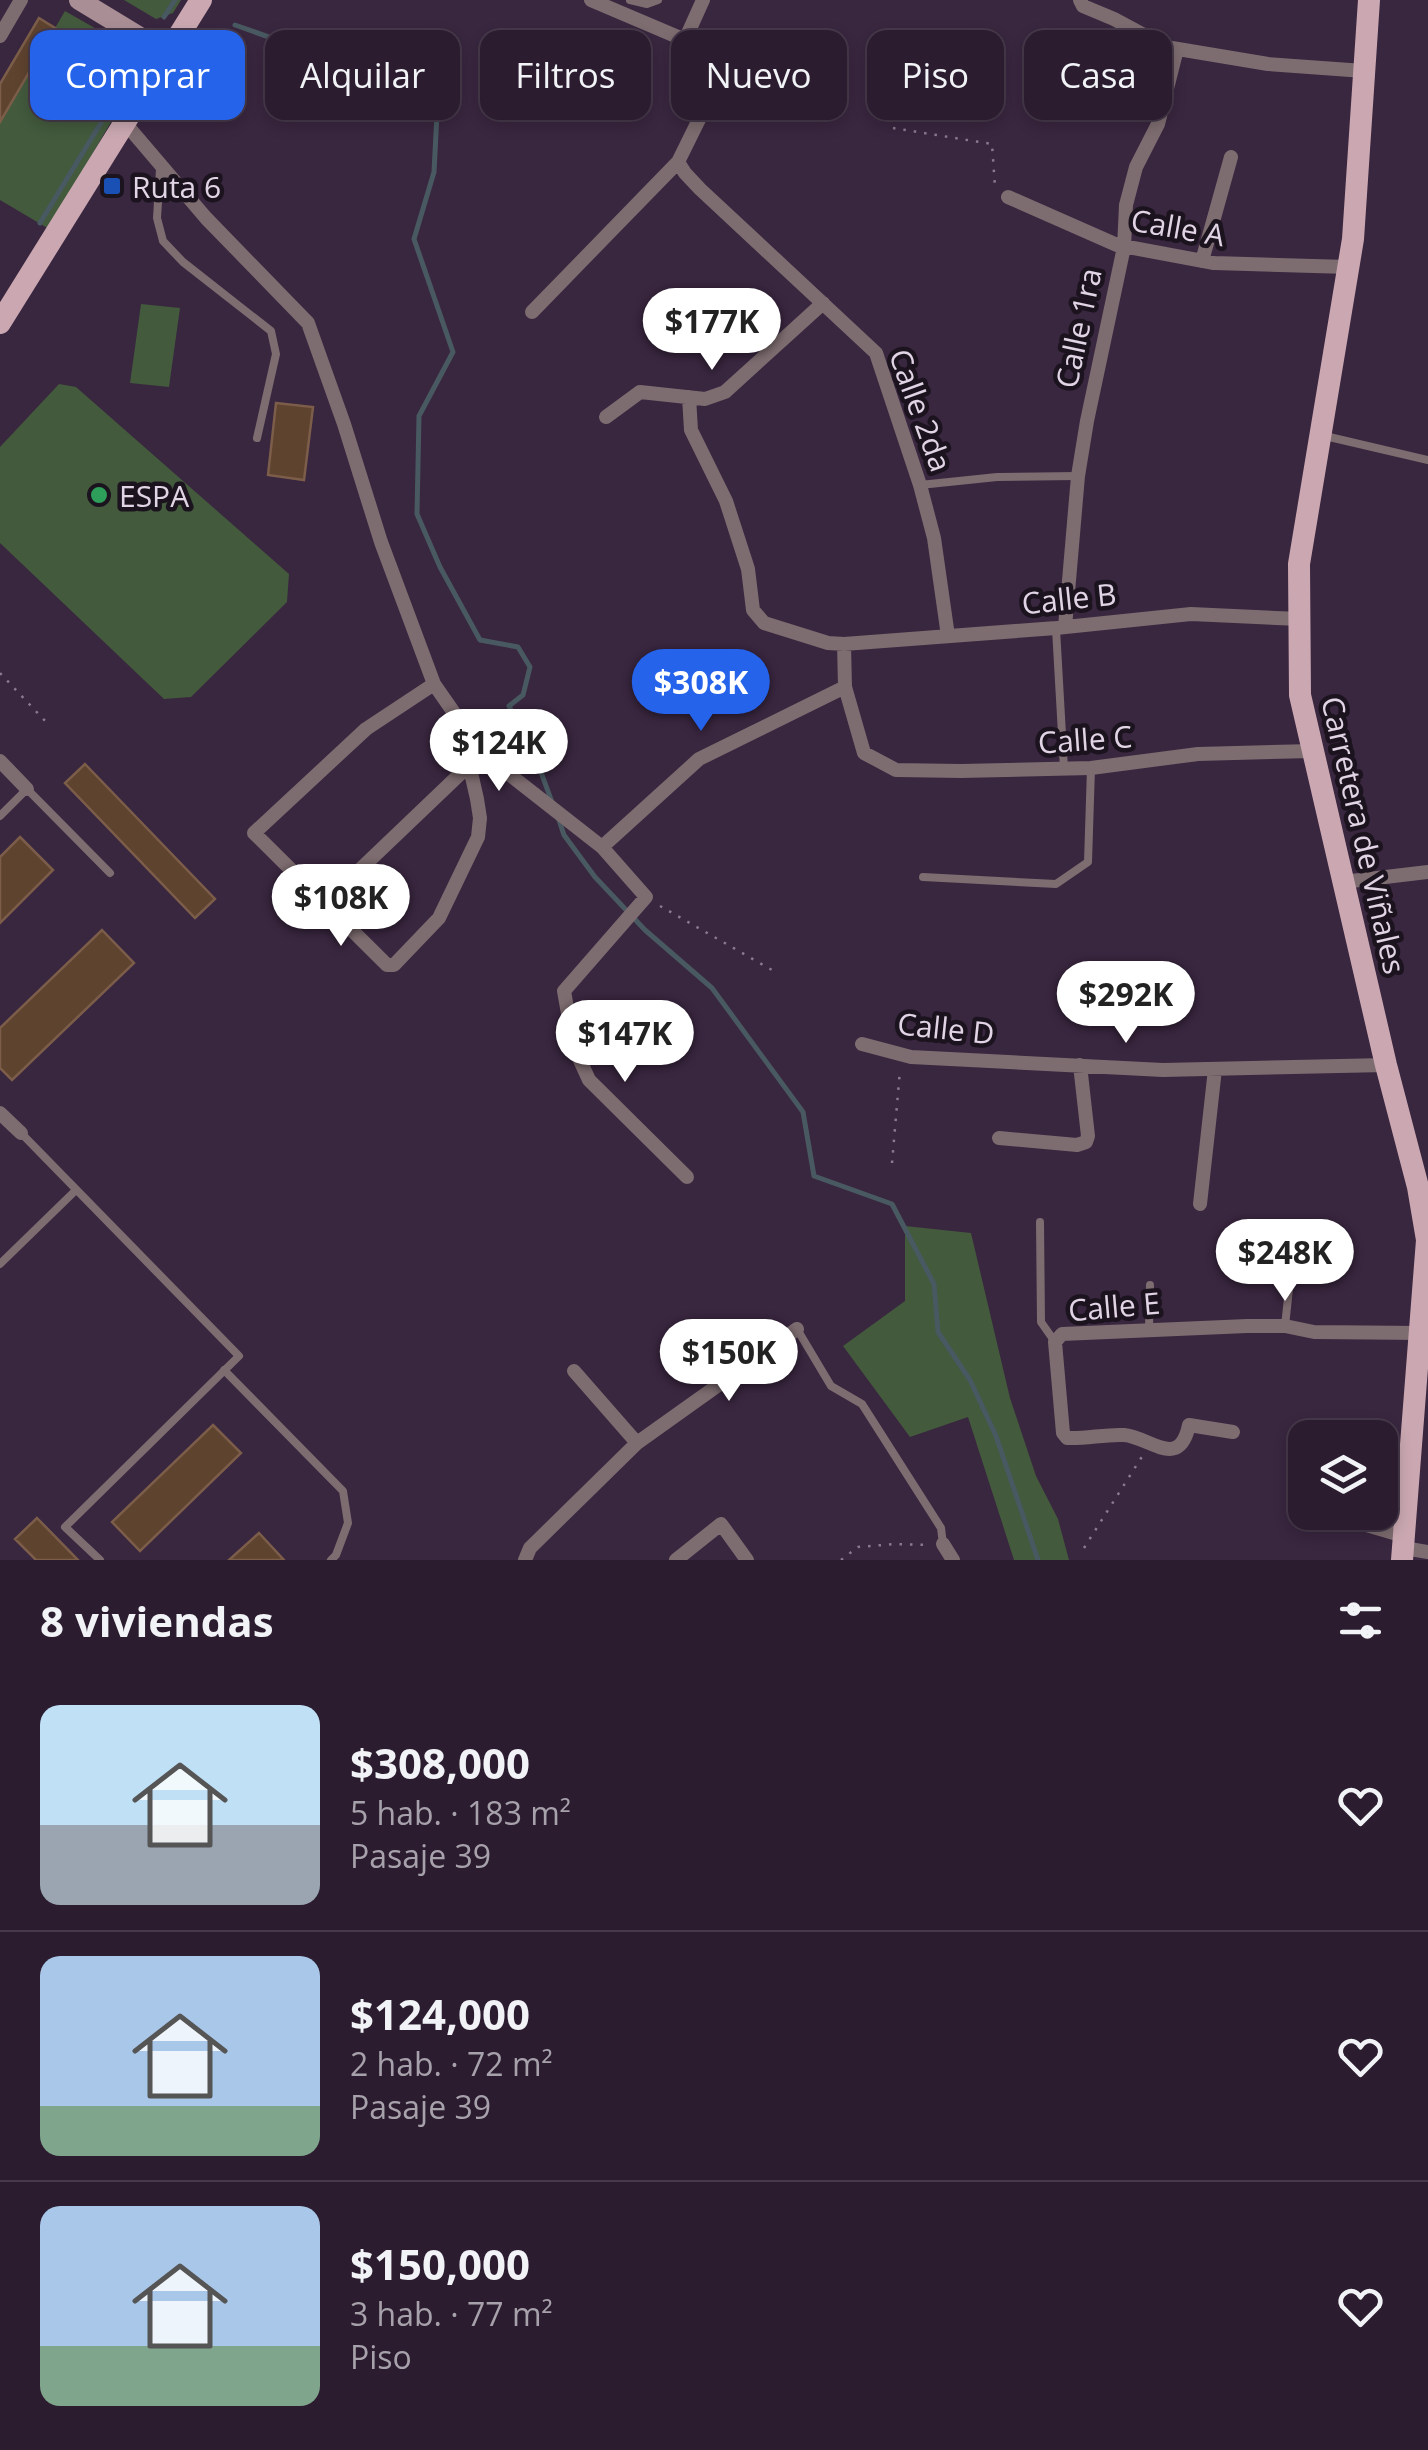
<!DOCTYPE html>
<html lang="es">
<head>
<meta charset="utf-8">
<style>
	body { margin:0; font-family:"Open Sans",sans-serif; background:#37293b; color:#f1f3f6; height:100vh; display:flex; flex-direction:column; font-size:38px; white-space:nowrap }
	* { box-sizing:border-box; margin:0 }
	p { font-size:32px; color:#a6a1aa }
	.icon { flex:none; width:55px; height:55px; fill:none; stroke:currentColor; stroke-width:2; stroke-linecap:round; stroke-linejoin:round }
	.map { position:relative; height:1560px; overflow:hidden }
	.sheet { display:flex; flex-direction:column; background:#2b1c2f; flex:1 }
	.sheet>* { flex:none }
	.top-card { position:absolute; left:30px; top:30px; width:1370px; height:90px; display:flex; gap:20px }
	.fabs { position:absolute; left:1288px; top:1420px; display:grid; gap:20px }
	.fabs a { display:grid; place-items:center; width:110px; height:110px; border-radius:20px; background:#2b1c2f; box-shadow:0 5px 15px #0003,0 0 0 2px #473a4b; font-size:50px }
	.price { position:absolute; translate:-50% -85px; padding:0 22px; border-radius:35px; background:#fff; color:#222; font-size:32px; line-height:65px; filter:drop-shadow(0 2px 5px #0008) }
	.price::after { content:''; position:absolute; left:50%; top:60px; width:30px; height:22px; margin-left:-15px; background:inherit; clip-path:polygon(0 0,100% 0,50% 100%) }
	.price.selected { background:#2563eb; color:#fff }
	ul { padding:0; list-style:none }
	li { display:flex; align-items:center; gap:30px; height:250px; padding:0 40px }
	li+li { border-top:2px solid #473a4b }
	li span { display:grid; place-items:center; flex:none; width:280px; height:200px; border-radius:20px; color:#555 }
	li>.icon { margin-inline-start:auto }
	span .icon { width:120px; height:120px; fill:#fffc; stroke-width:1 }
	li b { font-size:42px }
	h2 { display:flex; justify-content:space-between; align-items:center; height:120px; padding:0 40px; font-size:42px }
	.tag { padding:0 35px; border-radius:20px; background:#2b1c2f; box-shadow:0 5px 15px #0003,0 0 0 2px #473a4b; font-size:35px; line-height:90px }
	.tag.selected { background:#2563eb; color:#fff }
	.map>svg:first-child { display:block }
	.green { fill:#435a3d }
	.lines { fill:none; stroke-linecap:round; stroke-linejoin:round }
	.stream { stroke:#495961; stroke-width:5 }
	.building { fill:#5e432f; stroke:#7b5d49; stroke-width:2.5 }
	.path { stroke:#897a8e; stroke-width:2.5; stroke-dasharray:2.5 8; stroke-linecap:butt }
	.lane { stroke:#7d6c70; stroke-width:8 }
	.street { stroke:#7d6c70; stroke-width:14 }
	.secondary { stroke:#a98e95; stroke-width:20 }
	.primary { stroke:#cba8b1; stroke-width:22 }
	.transit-dot { fill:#1a4fb4; stroke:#1b131e; stroke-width:4 }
	.leisure-dot { fill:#2e9e5b; stroke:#1b131e; stroke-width:4 }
	.labels { text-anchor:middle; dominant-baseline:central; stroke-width:9; stroke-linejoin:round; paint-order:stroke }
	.poi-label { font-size:30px; fill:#e1d5e5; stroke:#1b131e; text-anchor:start }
	.street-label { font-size:30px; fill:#e1d5e5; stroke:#1b131e }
</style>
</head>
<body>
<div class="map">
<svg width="1428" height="1560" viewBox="0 0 1428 1560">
	<rect width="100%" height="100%" fill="#39263f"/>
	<path class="green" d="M124 0H181L173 13 156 19Z
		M65 11 135 51 141 70 49 229 0 200V122Z
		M141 304 180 308 169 387 130 383Z
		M59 384 76 387 289 574 287 602 191 697 164 699 0 543V447Z
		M905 1226 971 1233 1010 1398 1036 1476 1058 1519 1069 1560H1014L968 1417 910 1437 843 1346 905 1301Z"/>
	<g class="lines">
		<path class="stream" d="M164 17 175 0
			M235 25 331 59 378 60 411 82 437 114 434 172 414 239 453 352 419 416 417 514 440 567 480 640 518 647 530 667 523 695 509 706 535 756 552 802
			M40 223 141 57
			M558 817 564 835 595 877 645 930 712 988 803 1112 814 1176 892 1204 934 1284 938 1332 970 1380 996 1436 1038 1560"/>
	</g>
	<path class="building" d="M39 18 55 28 0 122V84Z
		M276 403 313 407 304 480 268 475Z
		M85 764 215 899 195 918 65 783Z
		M20 837 53 870 0 923V857Z
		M102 930 134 963 12 1080 0 1068V1028Z
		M213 1425 241 1453 140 1551 112 1522Z
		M37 1518 78 1560H36L15 1539Z
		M259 1533 284 1560H229Z"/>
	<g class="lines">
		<path class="path" d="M893 128 992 144 995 187
			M0 673 47 723
			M660 906 772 970
			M892 1163 900 1070
			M1084 1548 1143 1455
			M841 1560 858 1547 895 1544 930 1545"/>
		<path class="lane" d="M630 0 647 4 658 0
			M160 169 157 218 163 241 183 262 271 331 276 354 257 438
			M1325 436 1428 460
			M920 485 997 477 1078 476
			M1056 629 1064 769
			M0 816 27 789 110 873
			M923 877 1056 884 1088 862 1091 768
			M21 1133 239 1356 65 1527 100 1560
			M1040 1222 1041 1322 1055 1342
			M0 1264 76 1190
			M1285 1326 1295 1233
			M797 1329 831 1386 862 1404 941 1528 943 1544
			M1149 1329 1150 1285
			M224 1370 343 1491 348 1523 336 1555 331 1560"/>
		<path class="street" d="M1080 0 1083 6 1114 19 1166 47 1268 64 1364 71
			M0 36 21 0
			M685 40 703 0
			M125 123 206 218 308 323 344 424 381 542 434 684 482 753 326 902
			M678 162 685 173 700 189 876 353 920 485 934 538 948 636
			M1008 197 1117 245 1214 263 1348 267
			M1202 261 1231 157
			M532 312 678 162 716 85 720 71 714 56 685 40 591 0
			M689 397 691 430 726 501 748 569 753 610 764 623 828 643 844 644 1056 628 1191 614 1299 619
			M606 417 640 392 705 399 725 392 823 303
			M1065 627 1078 476 1087 421 1124 247 1126 205 1136 167 1158 124 1177 49
			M844 644 845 687 864 753 896 770 961 771 1091 768 1198 754 1313 751
			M434 684 366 729 254 833 387 965H394L439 918 478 837 480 818 477 799 472 777 467 769
			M482 753 602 847 646 897 564 991 574 1047 589 1080 687 1177
			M0 761 27 789
			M602 847 699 759 845 687
			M1343 882 1428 872
			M862 1044 911 1057 1163 1070 1386 1065
			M0 1113 21 1133
			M999 1138 1077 1145 1086 1142 1088 1136 1080 1065
			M1200 1204 1215 1069
			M574 1371 637 1443
			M1233 1432 1189 1425C1179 1471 1150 1437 1124 1435 1105 1434 1086 1439 1067 1438L1063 1433 1055 1342 1062 1334 1247 1326H1285L1314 1332 1420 1333
			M1296 1505 1305 1508
			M1322 1512 1404 1536
			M943 1544 953 1560
			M1404 1548 1428 1552
			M525 1560 530 1548 637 1443 797 1329
			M676 1560 721 1524 747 1560"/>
		<path class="secondary" d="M79 0 168 54"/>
		<path class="primary" d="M1369 0 1353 239 1299 564 1300 695 1386 1065 1418 1187 1427 1240 1402 1560
			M0 323 201 0"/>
	</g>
	<rect class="transit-dot" x="102" y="176" width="20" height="20" rx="5"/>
	<circle class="leisure-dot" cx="99" cy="495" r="10"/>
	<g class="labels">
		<g class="poi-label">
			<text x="132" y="186">Ruta 6</text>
			<text x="119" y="495">ESPA</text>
		</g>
		<g class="street-label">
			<text transform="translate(1178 227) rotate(10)">Calle A</text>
			<text transform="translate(1078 328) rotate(-78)">Calle 1ra</text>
			<text transform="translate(921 410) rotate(70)">Calle 2da</text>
			<text transform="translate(1069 598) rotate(-6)">Calle B</text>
			<text transform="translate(1085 739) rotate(-4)">Calle C</text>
			<text transform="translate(1364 835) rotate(77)">Carretera de Viñales</text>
			<text transform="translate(946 1028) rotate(6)">Calle D</text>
			<text transform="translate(1114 1306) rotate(-5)">Calle E</text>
		</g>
	</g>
</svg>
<div class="fabs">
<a><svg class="icon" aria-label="layers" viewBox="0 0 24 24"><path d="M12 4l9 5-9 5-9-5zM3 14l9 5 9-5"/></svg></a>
</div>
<b class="price" style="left:712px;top:373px">$177K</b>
<b class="price selected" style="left:701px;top:734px">$308K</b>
<b class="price" style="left:499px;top:794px">$124K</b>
<b class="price" style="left:341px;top:949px">$108K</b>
<b class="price" style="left:1126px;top:1046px">$292K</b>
<b class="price" style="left:625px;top:1085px">$147K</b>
<b class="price" style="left:1285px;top:1304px">$248K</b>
<b class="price" style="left:729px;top:1404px">$150K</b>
<div class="top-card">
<a class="tag selected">Comprar</a>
<a class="tag">Alquilar</a>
<a class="tag">Filtros</a>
<a class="tag">Nuevo</a>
<a class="tag">Piso</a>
<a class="tag">Casa</a>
</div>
</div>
<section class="sheet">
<h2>8 viviendas<svg class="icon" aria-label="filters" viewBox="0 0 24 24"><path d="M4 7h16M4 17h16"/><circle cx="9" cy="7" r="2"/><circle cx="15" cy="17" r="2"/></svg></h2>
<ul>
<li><span style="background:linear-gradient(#bfe0f5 60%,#9aa5b1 0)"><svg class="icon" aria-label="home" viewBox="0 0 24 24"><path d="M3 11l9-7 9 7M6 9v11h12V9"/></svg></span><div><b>$308,000</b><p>5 hab. · 183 m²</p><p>Pasaje 39</p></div><svg class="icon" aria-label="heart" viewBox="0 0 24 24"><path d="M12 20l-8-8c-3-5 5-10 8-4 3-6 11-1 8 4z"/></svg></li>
<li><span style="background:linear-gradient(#a9c7e8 75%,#7fa58c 0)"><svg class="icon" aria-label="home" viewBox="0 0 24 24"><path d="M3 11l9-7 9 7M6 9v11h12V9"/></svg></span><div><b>$124,000</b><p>2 hab. · 72 m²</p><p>Pasaje 39</p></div><svg class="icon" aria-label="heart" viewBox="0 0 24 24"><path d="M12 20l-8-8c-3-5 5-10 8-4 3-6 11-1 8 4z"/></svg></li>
<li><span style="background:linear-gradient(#a9c7e8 70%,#7fa58c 0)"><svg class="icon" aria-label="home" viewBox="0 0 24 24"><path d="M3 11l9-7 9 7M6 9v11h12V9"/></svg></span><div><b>$150,000</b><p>3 hab. · 77 m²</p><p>Piso</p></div><svg class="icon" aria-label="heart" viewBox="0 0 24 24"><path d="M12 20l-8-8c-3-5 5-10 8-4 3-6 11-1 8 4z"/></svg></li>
</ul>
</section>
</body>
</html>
